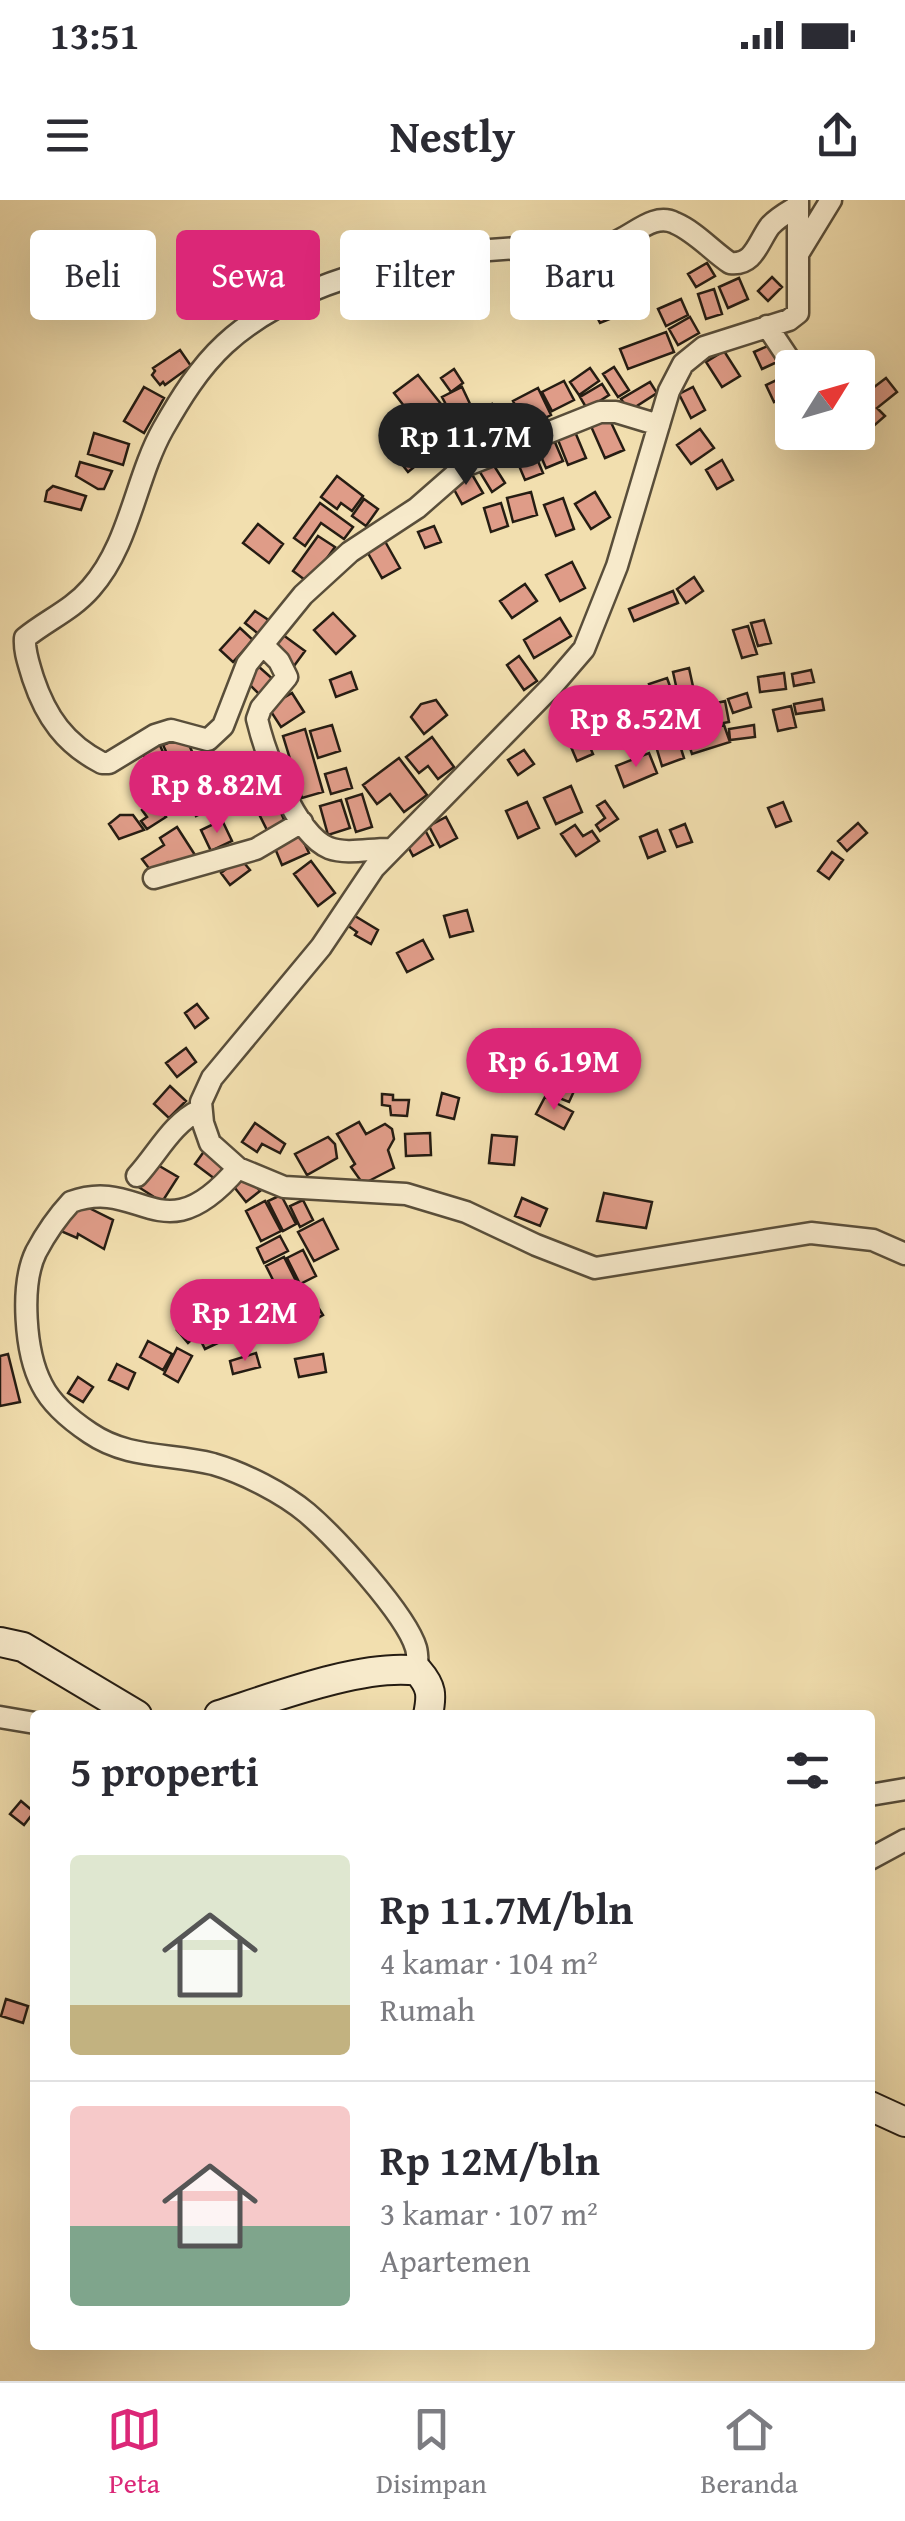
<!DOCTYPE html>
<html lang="id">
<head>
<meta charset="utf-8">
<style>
	body { margin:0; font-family:"Gentium Book Plus",serif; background:#f2f2f3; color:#2b2b33; height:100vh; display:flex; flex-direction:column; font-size:38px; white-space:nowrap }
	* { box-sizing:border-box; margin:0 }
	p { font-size:32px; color:#7c7c81 }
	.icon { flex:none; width:55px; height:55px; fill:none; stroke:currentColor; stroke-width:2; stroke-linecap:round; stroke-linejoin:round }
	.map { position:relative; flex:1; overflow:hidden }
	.drawer { position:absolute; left:30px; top:1510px; width:845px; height:640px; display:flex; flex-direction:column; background:#fff; border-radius:10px; box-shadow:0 10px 40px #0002 }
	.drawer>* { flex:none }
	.guide { position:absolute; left:30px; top:30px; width:845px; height:90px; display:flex; gap:20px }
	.needle { width:65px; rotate:53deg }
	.tools { position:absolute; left:775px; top:150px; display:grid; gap:20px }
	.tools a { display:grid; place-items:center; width:100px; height:100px; border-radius:10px; background:#fff; box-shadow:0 10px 40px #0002; font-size:50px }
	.price { position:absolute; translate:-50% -85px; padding:0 22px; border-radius:35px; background:#db2777; color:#fff; font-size:32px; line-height:65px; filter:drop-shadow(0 2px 5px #0008) }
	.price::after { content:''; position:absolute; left:50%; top:60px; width:30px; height:22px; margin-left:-15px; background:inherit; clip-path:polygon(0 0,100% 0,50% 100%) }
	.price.selected { background:#222; color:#fff }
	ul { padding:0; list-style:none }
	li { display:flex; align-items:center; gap:30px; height:250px; padding:0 40px }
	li+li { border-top:2px solid #e1e1e2 }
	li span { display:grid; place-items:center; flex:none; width:280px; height:200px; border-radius:10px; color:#555 }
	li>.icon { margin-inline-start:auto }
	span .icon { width:120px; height:120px; fill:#fffc; stroke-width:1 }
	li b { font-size:42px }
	h2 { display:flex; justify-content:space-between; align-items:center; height:120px; padding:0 40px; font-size:42px }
	.tag { padding:0 35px; border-radius:10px; background:#fff; box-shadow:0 10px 40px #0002; font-size:35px; line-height:90px }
	.tag.selected { background:#db2777; color:#fff }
	.status { display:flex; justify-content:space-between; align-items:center; height:70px; padding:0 50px; background:#fff; direction:ltr }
	.status svg { height:28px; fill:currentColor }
	header { display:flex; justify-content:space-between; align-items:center; height:130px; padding:0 40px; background:#fff; font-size:45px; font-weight:800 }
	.tab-bar { display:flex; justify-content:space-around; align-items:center; height:140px; border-top:2px solid #e1e1e2; background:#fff; font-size:28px; color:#7c7c81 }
	.tab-bar a { display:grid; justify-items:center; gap:5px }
	.tab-bar .selected { color:#db2777 }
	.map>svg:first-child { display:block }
	.building { fill:#df9c88; stroke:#261d13; stroke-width:2.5 }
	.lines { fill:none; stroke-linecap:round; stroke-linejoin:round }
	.street-casing { stroke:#594e3a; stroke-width:25 }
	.secondary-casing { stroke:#261d13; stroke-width:32 }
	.street { stroke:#f7eacb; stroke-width:20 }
	.secondary { stroke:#f7eacb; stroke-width:28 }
</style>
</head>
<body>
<div class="status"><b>13:51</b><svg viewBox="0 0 49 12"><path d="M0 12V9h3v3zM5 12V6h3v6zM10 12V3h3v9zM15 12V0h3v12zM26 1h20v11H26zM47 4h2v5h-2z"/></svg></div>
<header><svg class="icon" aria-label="menu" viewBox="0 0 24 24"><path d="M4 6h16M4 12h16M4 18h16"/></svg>Nestly<svg class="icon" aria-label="share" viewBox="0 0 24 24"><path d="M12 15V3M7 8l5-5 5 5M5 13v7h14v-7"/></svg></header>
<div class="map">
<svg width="905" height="2181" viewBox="0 0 905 2181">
	<rect width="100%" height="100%" fill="#f2dfaf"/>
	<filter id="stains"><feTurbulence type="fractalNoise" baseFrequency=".002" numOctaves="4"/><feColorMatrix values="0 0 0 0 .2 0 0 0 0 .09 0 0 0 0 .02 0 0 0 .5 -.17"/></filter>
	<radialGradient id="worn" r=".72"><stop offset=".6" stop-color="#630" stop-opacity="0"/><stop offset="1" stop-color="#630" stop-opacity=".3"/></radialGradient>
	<path class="building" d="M707 63 715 76 696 87 688 74Z
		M772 77 782 87 768 101 758 91Z
		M739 78 748 99 728 108 719 87Z
		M714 89 722 114 706 119 698 94Z
		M619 93 627 112 615 117 606 99Z
		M603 99 612 118 600 123 591 105Z
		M681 99 688 115 666 126 658 109Z
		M690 117 699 133 678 145 669 129Z
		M666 132 674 152 628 169 620 149Z
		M770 145 777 162 762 169 754 152Z
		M180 150 191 166 165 185 163 182 160 185 152 175 155 171 153 168Z
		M724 151 740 176 722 187 706 162Z
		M614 167 629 190 618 197 603 174Z
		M590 168 599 181 579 195 570 182Z
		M454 169 463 183 451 192 441 178Z
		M418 175 445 209 421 228 394 193Z
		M785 176 792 193 774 202 766 185Z
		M886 178 897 192 877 208 885 216 869 230 858 217V185L865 194Z
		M564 181 574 200 552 211 542 192Z
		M650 182 657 193 629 211 621 199Z
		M602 184 609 195 587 209 580 197Z
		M144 187 164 198 144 233 124 221Z
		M462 187 471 206 452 216 442 197Z
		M693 187 705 210 691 218 679 194Z
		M538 188 551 215 527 227 513 201Z
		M492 204 505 230 482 242 469 215Z
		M465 215 478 242 461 251 447 224Z
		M608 216 624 250 605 258 590 224Z
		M434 223 452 248 435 261 430 254 408 272 397 258 420 240 417 237Z
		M573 227 586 258 568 265 556 235Z
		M700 229 714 248 691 264 677 245Z
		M94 233 129 244 123 265 88 254Z
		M551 233 563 261 546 268 534 240Z
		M535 254 543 273 525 280 517 261Z
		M722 260 733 280 717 289 706 270Z
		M491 261 505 283 492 292 478 269Z
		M80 262 112 271 104 289H98L76 276Z
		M470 271 483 293 462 304 450 282Z
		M337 276 363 296 352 311 341 303 337 309 321 297Z
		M53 286 86 296 81 310 45 301 47 291Z
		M531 292 537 315 513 322 507 298Z
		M595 292 610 317 591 329 575 304Z
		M563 298 574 329 556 336 544 305Z
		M364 299 378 309 366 326 352 316Z
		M320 303 353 327 344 339 321 323 305 346 294 338Z
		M501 303 508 326 491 332 484 308Z
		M258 324 283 344 269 363 243 343Z
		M434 326 441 342 425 348 418 332Z
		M318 336 335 347 309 383 293 371Z
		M382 336 400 368 382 378 364 346Z
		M572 362 585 388 560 401 546 375Z
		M694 377 703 391 686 403 677 389Z
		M525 384 537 401 512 418 500 401Z
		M673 391 678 403 634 421 629 409Z
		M255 411 273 423 261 436 245 423Z
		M333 413 355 436 336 454 314 430Z
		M560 418 571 436 534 458 524 440Z
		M764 420 771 443 758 446 751 423Z
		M748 426 757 454 742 458 733 430Z
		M240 428 253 440 233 462 220 450Z
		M279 432 305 451 294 466 268 446Z
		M519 456 537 481 524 490 507 465Z
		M258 466 275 481 261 496 245 480Z
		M689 468 694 491 678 495 673 472Z
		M811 470 814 482 794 486 792 474Z
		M351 472 357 489 336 497 330 480Z
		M784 473 786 489 760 492 758 477Z
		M667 478 675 500 658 507 649 484Z
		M292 493 304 512 281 527 268 507Z
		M747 493 751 507 733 513 728 499Z
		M822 499 824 510 796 514 794 504Z
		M436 500 447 515 424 534 411 517 421 504Z
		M725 501 729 522 712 525 708 505Z
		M791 506 796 527 778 531 773 510Z
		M579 522 593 554 577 561 563 528Z
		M332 525 340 551 318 558 310 531Z
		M724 525 730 542 692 554 686 536Z
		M754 525 755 537 730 540 729 529Z
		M305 529 323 592 302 598 283 536Z
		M185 536 199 567 178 577 163 545Z
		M677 536 684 558 662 566 655 543Z
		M432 537 454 567 438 579 428 566 419 573 406 557Z
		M158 541 171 570 154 578 141 549Z
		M524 550 534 564 518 575 508 560Z
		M649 553 657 573 624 587 616 566Z
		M399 558 427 595 404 612 390 594 377 604 363 585Z
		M260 565 270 588 245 600 234 577Z
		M346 568 352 588 331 594 325 574Z
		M212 586 220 604 196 616 187 597Z
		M571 586 582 612 556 624 544 598Z
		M362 594 372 627 356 632 346 599Z
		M275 599 285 622 267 630 256 608Z
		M341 600 350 628 328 635 320 606Z
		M605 601 618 619 600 631 596 625 605 618 597 606Z
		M527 602 539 628 518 638 506 611Z
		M783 602 791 621 776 627 768 608Z
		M150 604 153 610 159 607 166 617 147 629 141 621 147 617 142 610Z
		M120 615H133L144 630 119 639 109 624Z
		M446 617 457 638 440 647 429 626Z
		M222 620 232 641 211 651 201 630Z
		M858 623 867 633 847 651 838 641Z
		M685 624 692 642 677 647 670 630Z
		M575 625 583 636 592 631 599 641 576 656 561 634Z
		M177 627 195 655 174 669 168 662 151 671 142 659 164 645 160 638Z
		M424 628 433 645 413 656 404 639Z
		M657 630 665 651 648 658 640 637Z
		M300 634 309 653 282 665 274 646Z
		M832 652 843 660 829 679 818 671Z
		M240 658 250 670 230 685 221 673Z
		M311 661 335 693 318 706 294 674Z
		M467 710 473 731 450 737 444 716Z
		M355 716 378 730 371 744 355 735 357 732 347 725Z
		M423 740 433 759 407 772 397 753Z
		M197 804 208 818 195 828 185 813Z
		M186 848 196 862 177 877 166 863Z
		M550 878 575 889 569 902 544 892Z
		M170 886 186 901 169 918 154 904Z
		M442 893 459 898 454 919 437 915Z
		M382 894 393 895V900H409L407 916 391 915 390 906 382 905Z
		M545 897 573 912 564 929 536 914Z
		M359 922 366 934 385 924 392 929 394 939 388 950 394 968 363 984 351 967 355 964 337 934Z
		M255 923 285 944 280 953 262 944 257 952 242 942Z
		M430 933 431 955 406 956 405 934Z
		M492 935 517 937 514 965 489 963Z
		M328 937 335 944 337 958 307 975 295 954Z
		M205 950 229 968 219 982 195 964Z
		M156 964 178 977 162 1002 140 988Z
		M245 972 260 991 246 1002 231 983Z
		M604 993 652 1002 646 1028 597 1021Z
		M281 995 296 1024 283 1031 268 1001Z
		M522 998 547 1009 540 1026 515 1016Z
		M303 1000 313 1020 300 1027 290 1006Z
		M265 1001 281 1031 261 1041 246 1011Z
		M85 1006 113 1020 104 1049 78 1034 77 1038 56 1029 69 1007Z
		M323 1019 338 1049 314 1061 298 1032Z
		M280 1036 288 1051 264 1063 257 1048Z
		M303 1050 316 1076 300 1084 287 1058Z
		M284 1057 296 1081 278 1090 266 1066Z
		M253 1082 269 1107 257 1114 241 1089Z
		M311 1096 323 1115 300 1128 289 1109Z
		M190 1118 201 1131 188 1143 177 1130Z
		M227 1124 233 1136 205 1149 199 1137Z
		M148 1141 172 1154 163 1170 140 1157Z
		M177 1148 192 1156 178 1182 164 1174Z
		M256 1153 260 1167 233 1174 230 1161Z
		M8 1154 20 1202 0 1206V1156Z
		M323 1154 326 1172 299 1177 295 1159Z
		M117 1164 135 1173 128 1189 109 1180Z
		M78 1177 93 1187 83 1202 68 1193Z
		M21 1601 34 1612 24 1625 10 1614Z
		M6 1799 28 1806 23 1823 1 1816Z"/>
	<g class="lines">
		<defs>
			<path id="street" d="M798 0V113L789 120 704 147 683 164 669 191 617 366 584 449 553 485 374 668 321 747 212 878 201 902 203 923 210 943 238 968 284 987 406 994 466 1012 536 1045 595 1068 811 1033 873 1040 905 1054
				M798 54 831 0
				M767 126 795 168
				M659 225 616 212H600L465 266 417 308 350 352 303 395 247 464 223 526 208 540 171 530 155 535 109 563H102C65 544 46 517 33 478 29 464 24 452 25 438 47 420 72 410 91 388 130 344 135 279 163 229 180 199 199 168 225 144 306 70 456 45 562 48 577 49 592 49 607 45 630 40 652 11 675 23 696 32 712 51 730 63 754 66 758 42 770 26 778 17 788 12 798 6
				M263 445 279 461 287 477 261 508 257 519C265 553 295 634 329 648 348 655 372 648 392 649
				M154 678 256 649 302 622
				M238 968C162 1057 142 976 71 1002 58 1016 45 1035 36 1052 20 1085 25 1153 42 1185 52 1205 72 1221 90 1233 128 1259 170 1253 213 1264 244 1273 283 1293 307 1313 335 1337 406 1414 416 1448 418 1455 417 1464 418 1471
				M137 976C158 953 172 923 200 910
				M0 1517 35 1523
				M870 1595 905 1589
				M870 1659 905 1640"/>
			<path id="secondary" d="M0 1442 23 1447 137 1515
				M219 1515C272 1498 364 1463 418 1471 432 1487 432 1495 428 1515
				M870 1906 905 1922"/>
		</defs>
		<use href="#street" class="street-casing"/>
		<use href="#secondary" class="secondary-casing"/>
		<use href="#street" class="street"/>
		<use href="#secondary" class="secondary"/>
	</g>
	<rect width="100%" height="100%" filter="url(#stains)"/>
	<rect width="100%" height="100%" fill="url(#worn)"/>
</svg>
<div class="tools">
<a><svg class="needle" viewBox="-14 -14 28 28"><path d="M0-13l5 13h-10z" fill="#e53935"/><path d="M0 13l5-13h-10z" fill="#7c7c81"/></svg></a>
</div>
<b class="price selected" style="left:466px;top:288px">Rp 11.7M</b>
<b class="price" style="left:636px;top:570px">Rp 8.52M</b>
<b class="price" style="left:217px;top:636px">Rp 8.82M</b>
<b class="price" style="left:554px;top:913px">Rp 6.19M</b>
<b class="price" style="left:245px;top:1164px">Rp 12M</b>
<div class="guide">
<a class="tag">Beli</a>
<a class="tag selected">Sewa</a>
<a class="tag">Filter</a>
<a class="tag">Baru</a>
</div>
<section class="drawer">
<h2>5 properti<svg class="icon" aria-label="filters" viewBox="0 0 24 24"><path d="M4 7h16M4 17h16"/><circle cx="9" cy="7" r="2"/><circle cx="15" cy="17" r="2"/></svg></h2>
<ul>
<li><span style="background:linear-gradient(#dfe7d0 75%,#c2b280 0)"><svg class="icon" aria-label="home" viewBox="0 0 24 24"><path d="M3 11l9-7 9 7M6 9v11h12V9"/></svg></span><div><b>Rp 11.7M/bln</b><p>4 kamar · 104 m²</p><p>Rumah</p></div></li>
<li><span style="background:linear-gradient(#f6c9c9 60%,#7fa58c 0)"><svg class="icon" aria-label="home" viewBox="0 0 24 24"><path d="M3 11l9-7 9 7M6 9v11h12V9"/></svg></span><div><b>Rp 12M/bln</b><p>3 kamar · 107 m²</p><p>Apartemen</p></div></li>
</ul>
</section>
</div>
<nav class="tab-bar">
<a class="selected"><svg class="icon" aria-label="map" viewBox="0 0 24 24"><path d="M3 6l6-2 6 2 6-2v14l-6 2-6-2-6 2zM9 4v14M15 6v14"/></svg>Peta</a>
<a><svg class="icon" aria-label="saved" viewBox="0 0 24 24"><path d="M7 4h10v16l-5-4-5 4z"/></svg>Disimpan</a>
<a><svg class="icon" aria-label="home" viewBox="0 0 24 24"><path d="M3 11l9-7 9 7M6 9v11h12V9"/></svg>Beranda</a>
</nav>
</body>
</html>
